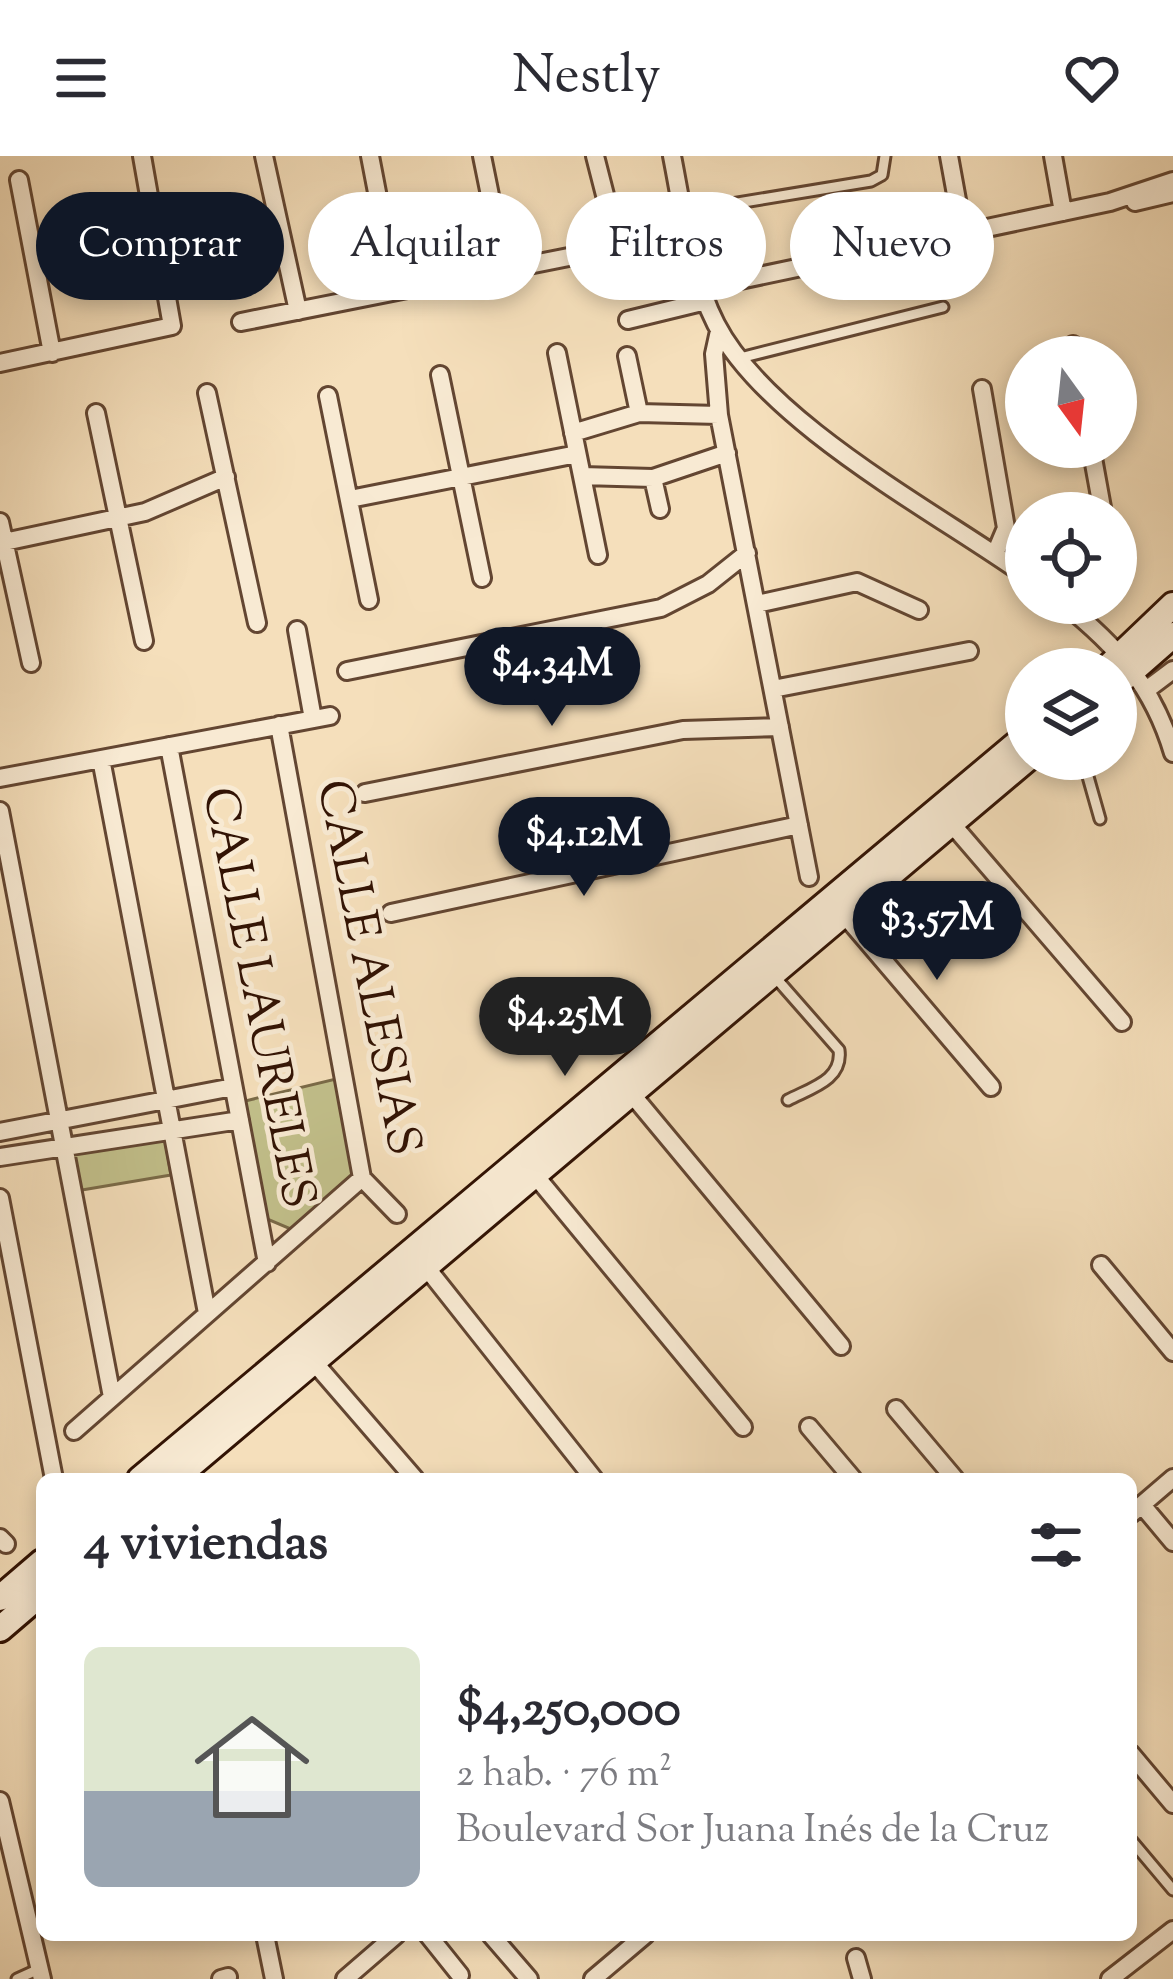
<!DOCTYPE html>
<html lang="es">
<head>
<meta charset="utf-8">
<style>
	body { margin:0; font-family:"Sorts Mill Goudy",serif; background:#f2f2f3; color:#2b2b33; height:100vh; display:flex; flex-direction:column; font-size:45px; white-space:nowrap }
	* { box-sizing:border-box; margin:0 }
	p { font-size:39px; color:#7c7c81 }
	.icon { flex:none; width:66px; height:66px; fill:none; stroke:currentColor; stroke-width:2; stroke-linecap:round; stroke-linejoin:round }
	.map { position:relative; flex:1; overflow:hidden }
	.panel { position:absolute; left:36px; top:1317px; width:1101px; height:468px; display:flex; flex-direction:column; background:#fff; border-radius:18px; box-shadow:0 6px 18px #0003 }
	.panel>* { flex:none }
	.top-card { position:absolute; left:36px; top:36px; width:1101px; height:108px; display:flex; gap:24px }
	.needle { width:78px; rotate:165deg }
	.tools { position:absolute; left:1005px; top:180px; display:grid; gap:24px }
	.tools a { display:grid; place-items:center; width:132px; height:132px; border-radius:50%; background:#fff; box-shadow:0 6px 18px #0003; font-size:60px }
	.price { position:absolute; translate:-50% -102px; padding:0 27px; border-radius:42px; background:#111827; color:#fff; font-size:39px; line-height:78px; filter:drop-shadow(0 3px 6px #0008) }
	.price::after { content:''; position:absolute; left:50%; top:72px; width:36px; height:27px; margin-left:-18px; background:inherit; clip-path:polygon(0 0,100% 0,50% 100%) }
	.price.active { background:#222; color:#fff }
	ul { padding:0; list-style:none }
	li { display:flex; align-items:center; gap:36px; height:300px; padding:0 48px }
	li span { display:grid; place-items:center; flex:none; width:336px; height:240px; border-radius:18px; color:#555 }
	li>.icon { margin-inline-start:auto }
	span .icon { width:144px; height:144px; fill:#fffc; stroke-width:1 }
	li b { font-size:51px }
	h2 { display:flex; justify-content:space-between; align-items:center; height:144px; padding:0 48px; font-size:51px }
	.pill { padding:0 42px; border-radius:54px; background:#fff; box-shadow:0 6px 18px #0003; font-size:42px; line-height:108px }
	.pill.active { background:#111827; color:#fff }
	header { display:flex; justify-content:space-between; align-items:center; height:156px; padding:0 48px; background:#fff; font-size:54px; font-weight:600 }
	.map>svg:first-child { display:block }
	.green { fill:#c2c08b; stroke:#7a6a48; stroke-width:3 }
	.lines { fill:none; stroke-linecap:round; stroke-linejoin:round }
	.lane-casing { stroke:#634632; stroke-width:15 }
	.street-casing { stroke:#634632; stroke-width:22 }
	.secondary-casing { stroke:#321304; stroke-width:30 }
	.lane { stroke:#f8ead3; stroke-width:9 }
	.street { stroke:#f8ead3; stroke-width:16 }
	.secondary { stroke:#f8ead3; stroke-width:24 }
	.labels { text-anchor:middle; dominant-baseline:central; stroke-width:10; stroke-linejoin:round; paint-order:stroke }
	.street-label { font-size:48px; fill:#321304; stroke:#f8ead3 }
</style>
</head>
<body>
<header><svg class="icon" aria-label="menu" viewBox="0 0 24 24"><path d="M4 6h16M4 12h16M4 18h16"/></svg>Nestly<svg class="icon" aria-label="heart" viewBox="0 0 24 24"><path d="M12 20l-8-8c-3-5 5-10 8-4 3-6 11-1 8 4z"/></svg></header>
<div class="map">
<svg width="1173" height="1823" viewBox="0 0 1173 1823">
	<rect width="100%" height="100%" fill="#f5dfbb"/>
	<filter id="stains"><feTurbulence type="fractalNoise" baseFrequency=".00167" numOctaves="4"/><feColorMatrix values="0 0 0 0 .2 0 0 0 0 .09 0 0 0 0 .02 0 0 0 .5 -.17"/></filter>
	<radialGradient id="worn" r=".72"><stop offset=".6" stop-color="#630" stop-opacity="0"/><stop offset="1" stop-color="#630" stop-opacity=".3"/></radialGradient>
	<path class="green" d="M340 922 358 1017 293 1074 267 1063 245 945Z
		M164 978 171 1019 76 1035 69 994Z"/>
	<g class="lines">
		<defs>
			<path id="lane" d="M683 56 871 25 882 19 885 0
				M740 202 943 151
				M1083 603 1100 663
				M775 821 839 894C843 924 811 932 788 944
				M1131 1684 1173 1734
				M17 1823 39 1813"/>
			<path id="street" d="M264 0 298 155
				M370 0 396 135
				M482 0 505 113
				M595 0 616 82
				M672 0C683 55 690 117 716 168 767 267 934 355 1026 420
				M949 0 963 77
				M1053 0 1063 56
				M19 24 52 197
				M1135 46 1173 37
				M642 78 649 87 631 97 610 96 616 82Z
				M649 84 687 76
				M702 132 1110 46 1173 25
				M628 164 706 145
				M241 166 609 93
				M719 175 714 198 719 259 809 721
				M1073 189 1075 201
				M557 197 598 399
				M627 200 639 257
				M0 207 172 170 142 0
				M440 219 482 422
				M982 233 1006 372 995 398
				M207 237 257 467
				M328 240 369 444
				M96 257 144 485
				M573 277 639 257 719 259
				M1091 291 1103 357
				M582 320 653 322 727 297
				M653 322 660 353
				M350 343 577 298
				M0 366 31 507
				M0 387 145 356 226 321
				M1063 447C1117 490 1153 530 1173 597
				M757 448 857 426 919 454
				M297 474 313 563
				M347 515 661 452 708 428 747 397
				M1149 532 1173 514
				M773 533 969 495
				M279 569 362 1022 397 1058
				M169 590 267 1107
				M101 603 207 1157
				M0 622 330 560
				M365 637 683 574 780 571
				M0 655 112 1241
				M951 667 1122 866
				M391 757 799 669
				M843 757 991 931
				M630 936 841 1190
				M0 976 233 931
				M0 1001 240 964
				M534 1018 743 1271
				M0 1042 54 1323
				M1101 1109 1173 1196
				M426 1111 594 1323
				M313 1205 415 1323
				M896 1253 955 1323
				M809 1271 853 1323
				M74 1275 362 1022
				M1142 1349 1173 1386
				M1131 1358 1173 1322
				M0 1382 6 1388
				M1131 1598 1173 1648
				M0 1645 42 1823
				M265 1779 274 1823
				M428 1779 460 1819
				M491 1779 529 1823
				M856 1802 862 1823
				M221 1823 228 1821
				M345 1823 396 1779
				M593 1823 645 1779
				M1110 1823 1173 1774"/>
			<path id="secondary" d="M1106 513 1173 449
				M1116 529 1173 479
				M140 1323 1026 580
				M174 1323 1027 603
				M0 1442 42 1406
				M0 1473 42 1437"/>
		</defs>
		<use href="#lane" class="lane-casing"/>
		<use href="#street" class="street-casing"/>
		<use href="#secondary" class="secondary-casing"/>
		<use href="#lane" class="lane"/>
		<use href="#street" class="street"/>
		<use href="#secondary" class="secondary"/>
	</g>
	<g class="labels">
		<g class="street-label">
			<text transform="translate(366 812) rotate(79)">CALLE ALESIAS</text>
			<text transform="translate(256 842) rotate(79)">CALLE LAURELES</text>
		</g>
	</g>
	<rect width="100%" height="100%" filter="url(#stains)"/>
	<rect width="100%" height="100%" fill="url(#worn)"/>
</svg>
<div class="tools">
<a><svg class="needle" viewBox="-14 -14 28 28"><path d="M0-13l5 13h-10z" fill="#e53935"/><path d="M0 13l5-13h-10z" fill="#7c7c81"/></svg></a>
<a><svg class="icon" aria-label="locate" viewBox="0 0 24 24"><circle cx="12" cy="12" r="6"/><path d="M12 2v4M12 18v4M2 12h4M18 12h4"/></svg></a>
<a><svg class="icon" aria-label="layers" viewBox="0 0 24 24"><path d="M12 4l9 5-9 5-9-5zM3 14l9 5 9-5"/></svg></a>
</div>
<b class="price" style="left:552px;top:573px">$4.34M</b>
<b class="price" style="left:584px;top:743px">$4.12M</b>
<b class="price" style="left:937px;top:827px">$3.57M</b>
<b class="price active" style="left:565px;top:923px">$4.25M</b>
<div class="top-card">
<a class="pill active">Comprar</a>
<a class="pill">Alquilar</a>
<a class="pill">Filtros</a>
<a class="pill">Nuevo</a>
</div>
<section class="panel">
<h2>4 viviendas<svg class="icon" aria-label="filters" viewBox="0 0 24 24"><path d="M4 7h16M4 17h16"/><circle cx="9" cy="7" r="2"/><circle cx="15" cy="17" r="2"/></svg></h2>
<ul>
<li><span style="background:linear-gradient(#dfe7d0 60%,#9aa5b1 0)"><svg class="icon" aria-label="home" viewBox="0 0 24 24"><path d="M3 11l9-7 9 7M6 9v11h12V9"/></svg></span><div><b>$4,250,000</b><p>2 hab. · 76 m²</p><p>Boulevard Sor Juana Inés de la Cruz</p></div></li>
</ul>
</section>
</div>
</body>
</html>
